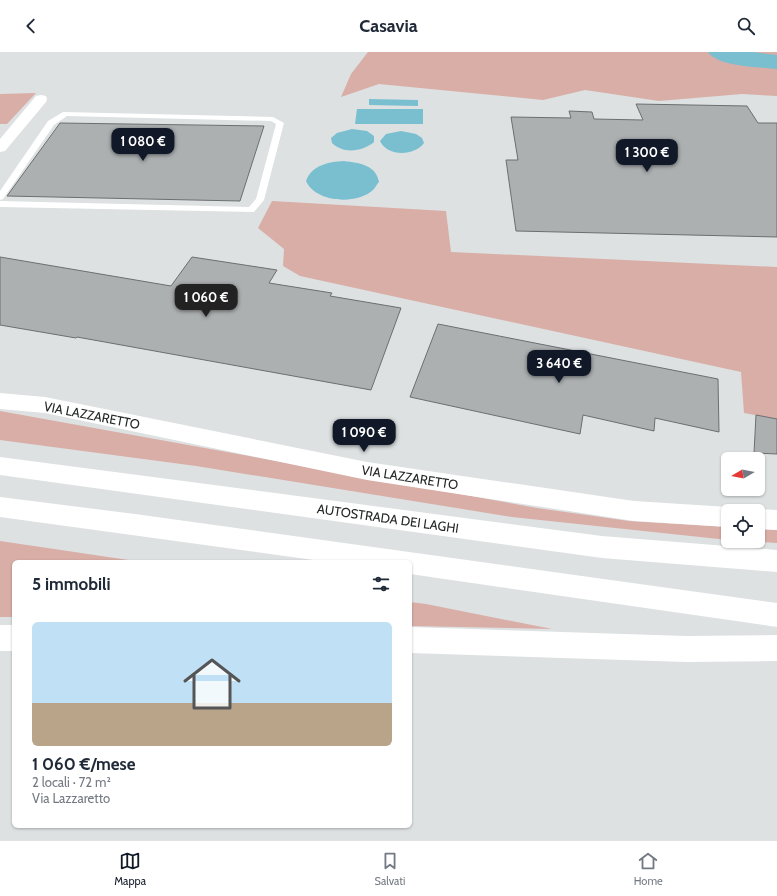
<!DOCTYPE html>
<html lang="it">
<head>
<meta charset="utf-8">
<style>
	body { margin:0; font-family:Cabin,sans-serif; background:#f6f6f7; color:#1f2937; height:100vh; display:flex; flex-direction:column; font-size:15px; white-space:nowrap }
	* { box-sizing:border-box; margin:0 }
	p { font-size:13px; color:#747a83 }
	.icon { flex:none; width:22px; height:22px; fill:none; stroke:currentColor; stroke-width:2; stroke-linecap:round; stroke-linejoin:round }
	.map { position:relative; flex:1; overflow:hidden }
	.side { position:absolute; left:12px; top:508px; width:400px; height:268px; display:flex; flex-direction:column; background:#fff; border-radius:6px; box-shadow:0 1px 3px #0004 }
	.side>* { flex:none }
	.needle { width:26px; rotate:260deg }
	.tools { position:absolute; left:721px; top:400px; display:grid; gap:8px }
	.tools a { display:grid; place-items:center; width:44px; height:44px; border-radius:6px; background:#fff; box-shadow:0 1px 3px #0004; font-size:20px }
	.price { position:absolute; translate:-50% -34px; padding:0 9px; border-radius:8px; background:#111827; color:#fff; font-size:13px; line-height:26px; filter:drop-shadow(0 1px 2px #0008) }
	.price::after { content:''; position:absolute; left:50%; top:24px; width:12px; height:9px; margin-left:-6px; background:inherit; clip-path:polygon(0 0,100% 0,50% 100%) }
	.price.selected { background:#222; color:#fff }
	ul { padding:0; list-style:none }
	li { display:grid; align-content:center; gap:8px; height:212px; padding:0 20px }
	li span { display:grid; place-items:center; height:124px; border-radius:6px; color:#555 }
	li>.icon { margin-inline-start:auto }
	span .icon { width:72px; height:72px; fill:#fffc; stroke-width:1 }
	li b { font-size:17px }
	h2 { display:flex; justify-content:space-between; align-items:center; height:48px; padding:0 20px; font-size:17px }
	header { display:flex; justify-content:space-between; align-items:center; height:52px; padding:0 20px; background:#fff; font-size:18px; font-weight:700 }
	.menu { display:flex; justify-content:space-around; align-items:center; height:56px; border-top:1px solid #e0e1e3; background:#fff; font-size:11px; color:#747a83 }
	.menu a { display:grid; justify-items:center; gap:2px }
	.menu .selected { color:#111827 }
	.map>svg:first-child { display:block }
	.green { fill:#d9aea7 }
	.water { fill:#79bfd0 }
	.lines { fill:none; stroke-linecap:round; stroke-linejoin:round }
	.river { fill:#79bfd0; fill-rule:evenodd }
	.building { fill:#adb0b1; stroke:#6b6f70 }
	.service { fill:#fff; fill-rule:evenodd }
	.minor { fill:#fff; fill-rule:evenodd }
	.motorway { fill:#fff; fill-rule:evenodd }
	.labels { text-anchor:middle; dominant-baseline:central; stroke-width:3; stroke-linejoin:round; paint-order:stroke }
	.street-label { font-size:13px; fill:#262828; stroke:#fff }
</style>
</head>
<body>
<header><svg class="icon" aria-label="back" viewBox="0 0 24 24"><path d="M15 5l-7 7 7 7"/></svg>Casavia<svg class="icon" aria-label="search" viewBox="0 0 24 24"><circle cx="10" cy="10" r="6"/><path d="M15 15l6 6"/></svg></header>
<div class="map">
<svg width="777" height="788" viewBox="0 0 777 788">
	<rect width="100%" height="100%" fill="#dde1e2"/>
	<path class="green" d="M368 0H712L722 5 777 13V44L742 42 659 49 585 38 543 48 379 32 341 45 351 22Z
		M731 0H777V7L746 4Z
		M36 41 7 72H0V42Z
		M272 149 446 159 451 200 777 215V367L744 361 741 320 300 224 283 214 284 197 258 176Z
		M0 359 537 456 629 469 728 475V488L512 465 196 414 0 388Z
		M758 477 777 478V491L744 489H758Z
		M0 489 142 510H14V565H0Z
		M410 550 426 552 552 577 410 574Z"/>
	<path class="water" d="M369 47 418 48V54L369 53Z
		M357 57H423V72H355Z
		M352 77 367 79 374 84V90C362 100 343 102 332 91L331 86 337 81Z
		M401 79 416 82 422 86 424 91C415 104 387 105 380 89L386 82Z
		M344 109C360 111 376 113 379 130 377 132 375 136 373 138 357 153 316 151 306 129 312 113 328 110 344 109Z"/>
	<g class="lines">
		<path class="river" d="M708 0H753L777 3V17C760 15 718 15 708 0Z"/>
	</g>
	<path class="building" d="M636 52 747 54 758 71H777V185L516 179 506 108H518L511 65 571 66 569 59 592 60 594 67 643 68Z
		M60 71 264 74 240 149 7 144Z
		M0 205 171 234 192 205 277 218 269 231 332 241 330 244 401 256 371 338 77 285 76 286 0 273Z
		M438 272 718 327 719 380 655 366 654 379 583 363 580 382 410 345Z
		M756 363 777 367V402L754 401Z"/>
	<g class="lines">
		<path class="service" d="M63 60 273 65 284 71 264 148 254 160 0 155V149L249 155 256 147 276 72 271 69 67 64 54 73 3 147 0 148V139L48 69Z"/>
		<path class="minor" d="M41 43 46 44 47 47 46 50 5 99 0 100V87L36 44Z
			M0 341 45 345 367 410 634 449 728 455 737 459H728V475L634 469 367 428 45 361 0 357Z
			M758 457 777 458V478L758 477V459H752Z"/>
		<path class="motorway" d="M0 405 602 484 777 498V520L602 506 0 423Z
			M0 445 135 462 777 551V575L410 522V510H328L0 465Z
			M0 573H14V599H0Z
			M410 575 686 584 777 583V609L686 610 410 601Z"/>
	</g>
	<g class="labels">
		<g class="street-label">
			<text transform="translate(92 363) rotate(11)">VIA LAZZARETTO</text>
			<text transform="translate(410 425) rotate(9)">VIA LAZZARETTO</text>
			<text transform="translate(388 466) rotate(8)">AUTOSTRADA DEI LAGHI</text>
		</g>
	</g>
</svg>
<div class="tools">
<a><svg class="needle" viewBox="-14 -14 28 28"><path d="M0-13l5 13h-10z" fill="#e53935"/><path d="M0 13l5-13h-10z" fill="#747a83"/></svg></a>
<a><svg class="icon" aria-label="locate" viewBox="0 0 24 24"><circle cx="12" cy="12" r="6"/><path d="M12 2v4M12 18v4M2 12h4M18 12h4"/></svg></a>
</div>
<b class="price" style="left:143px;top:110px">1 080 €</b>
<b class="price" style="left:647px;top:121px">1 300 €</b>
<b class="price selected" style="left:206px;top:266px">1 060 €</b>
<b class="price" style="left:559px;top:332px">3 640 €</b>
<b class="price" style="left:364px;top:401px">1 090 €</b>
<section class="side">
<h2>5 immobili<svg class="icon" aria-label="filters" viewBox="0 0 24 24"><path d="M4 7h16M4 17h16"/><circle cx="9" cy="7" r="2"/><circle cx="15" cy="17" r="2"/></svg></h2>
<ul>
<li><span style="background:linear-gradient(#bfe0f5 65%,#b9a48a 0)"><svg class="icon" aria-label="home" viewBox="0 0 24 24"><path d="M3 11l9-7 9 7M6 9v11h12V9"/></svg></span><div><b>1 060 €/mese</b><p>2 locali · 72 m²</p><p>Via Lazzaretto</p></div></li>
</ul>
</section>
</div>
<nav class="menu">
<a class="selected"><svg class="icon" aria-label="map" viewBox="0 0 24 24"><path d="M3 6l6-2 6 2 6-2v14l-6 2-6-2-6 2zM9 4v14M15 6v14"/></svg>Mappa</a>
<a><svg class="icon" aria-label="saved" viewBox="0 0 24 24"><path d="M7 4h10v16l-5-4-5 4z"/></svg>Salvati</a>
<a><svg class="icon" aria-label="home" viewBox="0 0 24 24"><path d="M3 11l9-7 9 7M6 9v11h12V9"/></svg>Home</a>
</nav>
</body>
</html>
